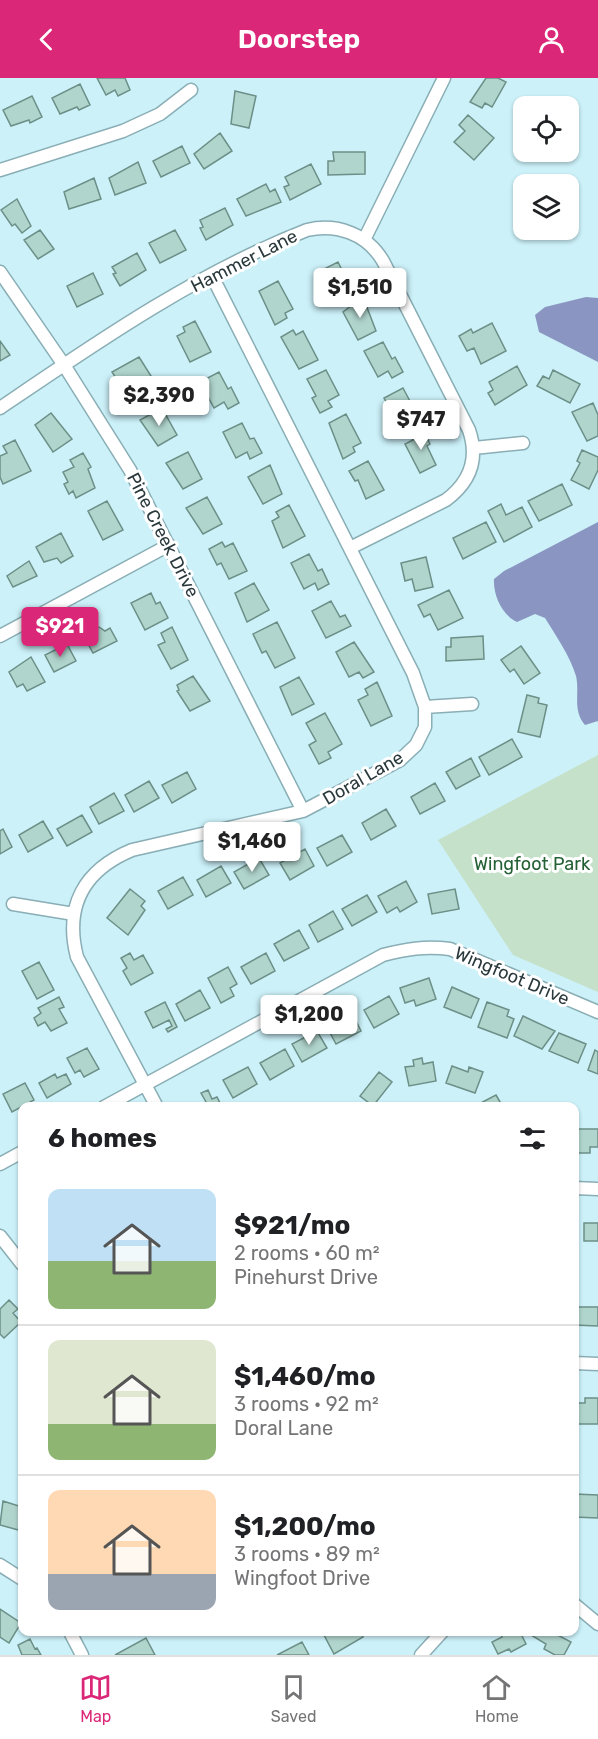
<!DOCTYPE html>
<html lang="en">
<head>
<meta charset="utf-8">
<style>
	body { margin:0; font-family:Rubik,sans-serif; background:#f2f2f2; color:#202124; height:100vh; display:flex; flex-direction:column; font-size:22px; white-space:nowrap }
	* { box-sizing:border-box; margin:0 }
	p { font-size:20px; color:#757577 }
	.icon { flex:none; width:33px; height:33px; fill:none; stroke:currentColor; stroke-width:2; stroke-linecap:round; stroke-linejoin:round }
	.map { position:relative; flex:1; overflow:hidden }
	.drawer { position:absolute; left:18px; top:1024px; width:561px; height:534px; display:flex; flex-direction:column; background:#fff; border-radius:12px; box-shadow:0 2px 4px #0004 }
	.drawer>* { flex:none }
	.fabs { position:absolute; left:513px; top:18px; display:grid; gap:12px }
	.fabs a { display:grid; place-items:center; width:66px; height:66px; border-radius:12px; background:#fff; box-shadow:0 2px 4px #0004; font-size:30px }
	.price { position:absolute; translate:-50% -51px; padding:0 14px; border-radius:6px; background:#fff; color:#222; font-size:20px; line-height:39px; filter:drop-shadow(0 2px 3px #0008) }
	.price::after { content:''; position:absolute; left:50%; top:36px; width:18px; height:14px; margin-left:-9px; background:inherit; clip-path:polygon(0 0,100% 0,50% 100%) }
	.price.current { background:#db2777; color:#fff }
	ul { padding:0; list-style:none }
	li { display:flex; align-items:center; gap:18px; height:150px; padding:0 30px }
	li+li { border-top:2px solid #e0e0e0 }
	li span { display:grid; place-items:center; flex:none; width:168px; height:120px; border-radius:12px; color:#555 }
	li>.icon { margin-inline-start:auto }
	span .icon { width:72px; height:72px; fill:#fffc; stroke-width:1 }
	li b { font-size:26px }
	h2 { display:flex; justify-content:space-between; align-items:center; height:72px; padding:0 30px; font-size:26px }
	header { display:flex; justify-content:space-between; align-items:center; height:78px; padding:0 30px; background:#db2777; color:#fff; font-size:27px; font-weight:600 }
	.tab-bar { display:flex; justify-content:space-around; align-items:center; height:84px; border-top:2px solid #e0e0e0; background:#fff; font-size:16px; color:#757577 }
	.tab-bar a { display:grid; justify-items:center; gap:3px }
	.tab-bar .current { color:#db2777 }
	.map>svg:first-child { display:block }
	.green { fill:#c5e1c9 }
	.water { fill:#8a96c1 }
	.building { fill:#b0d5cd; stroke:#6c8f87; stroke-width:1.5 }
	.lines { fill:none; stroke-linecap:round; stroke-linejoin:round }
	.minor-casing { stroke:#8aaeb5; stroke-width:15 }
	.minor { stroke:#fff; stroke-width:12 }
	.labels { text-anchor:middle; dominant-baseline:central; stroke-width:6; stroke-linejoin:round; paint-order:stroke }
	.street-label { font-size:18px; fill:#2a393c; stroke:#fff }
	.park-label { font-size:18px; fill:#246135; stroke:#fff }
</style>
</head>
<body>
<header><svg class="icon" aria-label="back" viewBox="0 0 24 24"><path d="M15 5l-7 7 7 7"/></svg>Doorstep<svg class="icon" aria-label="person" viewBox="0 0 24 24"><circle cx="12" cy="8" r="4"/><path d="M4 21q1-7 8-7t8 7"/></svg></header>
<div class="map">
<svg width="598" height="1577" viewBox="0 0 598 1577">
	<rect width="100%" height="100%" fill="#ccf1f9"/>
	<path class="green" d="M598 677V914L513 877 438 762Z"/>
	<path class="water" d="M586 219 598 220V284L539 254 535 237 545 229Z
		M598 444V643L585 647C572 632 580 615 576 598 570 578 556 558 545 540L535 536 517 544C502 537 493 517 494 501L504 493Z"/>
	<path class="building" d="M97 0H125L130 12 118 18 115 12 106 17Z
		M486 0H498L506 4 492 29 485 25 482 30 470 24Z
		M80 6 90 27 79 32 77 29 60 36 52 20Z
		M235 13 256 18 249 50 231 46Z
		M32 18 42 39 30 45 29 42 11 48 3 32Z
		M468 37 494 60 474 82 454 64 465 53 459 47Z
		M220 55 232 73 204 91 194 76Z
		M182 68 190 85 161 99 153 83Z
		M333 74H365V96L328 97V83H334Z
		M138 84 146 105 115 117 109 100Z
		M311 86 321 106 290 122 284 109 289 107 285 99Z
		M94 100 101 121 69 131 64 114Z
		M266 106 270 114 275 111 281 124 246 138 237 121Z
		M17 121 31 148 22 155 15 146 12 148 1 132Z
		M225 130 233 147 206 162 200 150 203 149 200 142Z
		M40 152 54 171 38 181 24 162Z
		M175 152 186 172 160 185 149 165Z
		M137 175 146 192 120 208 113 196 116 195 112 189Z
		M338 184 352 212 332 222 318 194Z
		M93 195 103 216 77 229 67 208Z
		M278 203 293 231 285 235 287 240 275 247 259 213Z
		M363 219 376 253 358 262 343 234Z
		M195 243 211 274 190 284 177 258 185 254 183 249Z
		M492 245 506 273 481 286 474 270 467 273 459 258 471 251 473 255Z
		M293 252 296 257 303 253 318 282 299 291 281 259Z
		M0 263 10 277 0 283Z
		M383 264 392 281 395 279 403 294 392 300 388 293 378 299 364 273Z
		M139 279 151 298 125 314 112 294Z
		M517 288 527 307 495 327 488 315 493 312 489 304Z
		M326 292 339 317 328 323 332 329 320 335 312 320 316 318 307 301Z
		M553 292 580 306 570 325 537 308 543 298 549 301Z
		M219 294 228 311 231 309 239 325 228 331 224 324 214 330 200 304Z
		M403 310 412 327 415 325 423 341 412 346 408 340 398 346 384 320Z
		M593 325 598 337V358L587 363 572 334Z
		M162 330 177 357 158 368 140 342Z
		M51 335 72 361 53 374 35 347Z
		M346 336 361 365 353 369 355 374 343 381 329 345Z
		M242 345 250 361 254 360 262 375 250 381 247 374 236 380 223 354Z
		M423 351 430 366 427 368 436 387 420 395 405 366 413 362 410 357Z
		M15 362 31 393 3 406 0 399V378L7 375 3 368Z
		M582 372 598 379V392L589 411 571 402 580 385 577 383Z
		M188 374 202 401 183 411 166 385Z
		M83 375 91 389 88 391 95 410 76 420 73 413 69 416 64 406 68 404 63 394 74 389 70 382Z
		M368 383 384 412 366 421 358 402 355 403 349 393Z
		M270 387 282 416 263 426 248 399Z
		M562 406 572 427 539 443 528 423Z
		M207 419 222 446 203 456 186 430Z
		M107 423 123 452 103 462 88 433Z
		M501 426 506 437 522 429 532 449 504 464 488 433Z
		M289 427 305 458 283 470 272 443 279 439 276 434Z
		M486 444 496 464 463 481 453 460Z
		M61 455 73 478 61 485 57 480 44 484 36 469Z
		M222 464 225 469 233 465 247 493 229 501 221 485 217 487 209 471Z
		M309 476 318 493 322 491 329 506 318 512 315 505 304 511 291 485Z
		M426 479 433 509 415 513 412 501 405 503 401 485Z
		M29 483 37 498 13 509 7 498Z
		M254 505 269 532 247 544 235 515Z
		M449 512 463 540 438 552 430 536 424 539 418 527Z
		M151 515 156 526 160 524 168 540 145 552 131 525Z
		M331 523 340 539 345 537 351 548 326 560 312 533Z
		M277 544 295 580 275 590 266 573 262 575 253 556Z
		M89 548 92 552 99 549 105 553 110 550 117 563 93 575 81 553Z
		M172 549 188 582 171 591 158 567 165 564 161 555Z
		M483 558 484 581 446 583V569H451V560Z
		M354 564 374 594 363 600 359 594 349 599 336 574Z
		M67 566 76 583 54 594 45 577Z
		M521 568 540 595 524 606 514 591 510 594 501 582Z
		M31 579 45 604 27 613 23 606 17 609 9 594Z
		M193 598 210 623 190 633 177 613 179 612 177 607Z
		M299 599 314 626 292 637 280 609Z
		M377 604 392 638 371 648 358 622 368 617 365 611Z
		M527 617 539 620 538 625 547 627 540 659 518 654Z
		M325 635 342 666 328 674 331 680 319 686 309 667 316 663 306 645Z
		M512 661 522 679 489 697 479 679Z
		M471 680 480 698 456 711 446 694Z
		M187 694 196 711 172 725 162 707Z
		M149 703 159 720 134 734 125 717Z
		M435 705 445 723 420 736 411 719Z
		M114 715 124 733 99 746 90 729Z
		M386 731 396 748 371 762 362 745Z
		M82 737 92 754 67 768 57 751Z
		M43 743 53 760 28 774 19 757Z
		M3 751 12 769 0 776V753Z
		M342 757 352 774 327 788 317 770Z
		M305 771 314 788 290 802 280 785Z
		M259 780 269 797 244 811 234 794Z
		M221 788 231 805 206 819 197 802Z
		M183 799 193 817 168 831 158 813Z
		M406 803 417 824 400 834 397 829 387 835 378 818Z
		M130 811 145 823 141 828 145 832 128 857 107 840Z
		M455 811 459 831 432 836 428 816Z
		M367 817 377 834 352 848 342 831Z
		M333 833 343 851 318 864 309 847Z
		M299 852 309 870 284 883 274 866Z
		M130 875 134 882 143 877 153 895 131 907 123 893 127 890 121 880Z
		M266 875 275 893 251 906 241 889Z
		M39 884 54 912 37 921 22 893Z
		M228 889 237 906 230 910 234 918 221 925 208 900Z
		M429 900 436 921 416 928 414 922 405 925 400 910Z
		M452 909 479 921 471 940 444 929Z
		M200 912 210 930 185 943 176 926Z
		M389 918 399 936 374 950 364 932Z
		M59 919 64 929 59 931 67 945 51 953 45 944 38 948 34 940 41 935 38 930Z
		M165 924 177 949 168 954 166 951 172 948 169 942 153 950 145 934Z
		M487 924 509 932 507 938 514 941 507 960 478 949Z
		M352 935 361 953 336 966 327 949Z
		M523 938 555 953 542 971 514 958Z
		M317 953 327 970 302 984 292 966Z
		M559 955 586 966 578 985 549 973Z
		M87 970 99 991 84 999 80 992 75 995 67 980Z
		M285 971 294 988 270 1002 260 985Z
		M595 972 598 974V996L588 992Z
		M422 980 423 986 433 984 436 1003 409 1008 405 989 414 988 413 982Z
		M452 988 468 994 469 989 483 994 475 1015 446 1005Z
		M248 989 257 1006 233 1020 223 1002Z
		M379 994 392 1004 373 1028 360 1018Z
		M55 996 57 1000 66 996 71 1006 47 1020 39 1005Z
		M25 1005 34 1022 12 1034 3 1016Z
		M208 1012 212 1021 217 1019 222 1029H199L206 1024 201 1015Z
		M496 1017 503 1029H475V1028Z
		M578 1051H598V1069H590V1075H578Z
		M584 1145H598V1163H584Z
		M9 1222 18 1231 13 1235 21 1244 4 1260 0 1256V1231Z
		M574 1229H598V1248L574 1247Z
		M585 1320H598V1346H574V1325H585Z
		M574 1416 598 1417V1440L574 1439Z
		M3 1423 22 1429V1453L0 1447Z
		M0 1531 21 1545 9 1565 0 1559Z
		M330 1554H360L363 1559 334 1576 324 1557Z
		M505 1554H520L526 1566 511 1574 509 1571 498 1576 492 1564 502 1559 501 1556Z
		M533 1554H552L571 1564 564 1577H555L544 1571 546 1566 531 1557Z
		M146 1560 155 1577H115Z
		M30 1561 35 1571 37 1570 41 1577H22L18 1567Z
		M302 1564 309 1577H277Z"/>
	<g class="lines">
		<defs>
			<path id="minor" d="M0 92 123 53 160 36 191 12
				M364 162 444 0
				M0 194 64 287 130 392 303 733
				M0 330C97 264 197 195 307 152 337 145 367 156 383 183L469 352C479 381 470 404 446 422L350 470
				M474 370 523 365
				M0 558 169 467
				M425 629 472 626
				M13 826 74 836
				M104 1029 383 877C406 871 425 868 450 871L598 934
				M157 1029 77 879C64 828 84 792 132 772L303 733 400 682 416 667 425 649V629L413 595 212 198
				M0 1086 22 1074
				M574 1110 598 1111
				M0 1158 22 1186
				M574 1285 598 1286
				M0 1487 22 1501
				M574 1526 598 1546
				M70 1554 82 1577
				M421 1577 442 1554"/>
		</defs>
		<use href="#minor" class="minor-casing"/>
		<use href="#minor" class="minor"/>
	</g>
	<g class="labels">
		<g class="street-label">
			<text transform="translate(244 183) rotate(-27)">Hammer Lane</text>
			<text transform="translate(163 457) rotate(63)">Pine Creek Drive</text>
			<text transform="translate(363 700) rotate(-30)">Doral Lane</text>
			<text transform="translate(512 898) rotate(23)">Wingfoot Drive</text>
		</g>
		<g class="park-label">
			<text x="532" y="786">Wingfoot Park</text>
		</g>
	</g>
</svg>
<div class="fabs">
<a><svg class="icon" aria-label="locate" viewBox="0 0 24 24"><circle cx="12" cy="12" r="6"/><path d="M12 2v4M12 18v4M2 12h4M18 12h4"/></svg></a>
<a><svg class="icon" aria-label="layers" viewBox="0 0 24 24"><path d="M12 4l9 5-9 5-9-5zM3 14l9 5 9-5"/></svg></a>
</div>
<b class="price" style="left:360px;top:241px">$1,510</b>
<b class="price" style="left:159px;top:349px">$2,390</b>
<b class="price" style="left:421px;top:373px">$747</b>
<b class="price current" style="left:60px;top:580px">$921</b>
<b class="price" style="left:252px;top:795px">$1,460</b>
<b class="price" style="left:309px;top:968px">$1,200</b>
<section class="drawer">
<h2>6 homes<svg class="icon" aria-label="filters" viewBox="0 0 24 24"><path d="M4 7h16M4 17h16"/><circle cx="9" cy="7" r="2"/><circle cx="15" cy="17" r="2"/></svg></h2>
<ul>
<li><span style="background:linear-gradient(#bfe0f5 60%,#8fb573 0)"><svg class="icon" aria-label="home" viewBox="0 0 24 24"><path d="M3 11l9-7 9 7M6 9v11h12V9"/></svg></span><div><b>$921/mo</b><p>2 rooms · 60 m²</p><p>Pinehurst Drive</p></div></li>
<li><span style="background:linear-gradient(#dfe7d0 70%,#8fb573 0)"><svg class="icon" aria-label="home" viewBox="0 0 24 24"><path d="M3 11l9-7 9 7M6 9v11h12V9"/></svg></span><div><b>$1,460/mo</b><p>3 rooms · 92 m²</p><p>Doral Lane</p></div></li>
<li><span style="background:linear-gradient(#ffd9b3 70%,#9aa5b1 0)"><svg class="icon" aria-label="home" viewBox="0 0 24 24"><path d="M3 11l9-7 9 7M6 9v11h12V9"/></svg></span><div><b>$1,200/mo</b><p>3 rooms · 89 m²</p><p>Wingfoot Drive</p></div></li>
</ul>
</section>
</div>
<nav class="tab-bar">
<a class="current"><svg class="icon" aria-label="map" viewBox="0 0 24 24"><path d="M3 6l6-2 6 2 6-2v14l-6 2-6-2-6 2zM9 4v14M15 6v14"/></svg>Map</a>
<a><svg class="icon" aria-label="saved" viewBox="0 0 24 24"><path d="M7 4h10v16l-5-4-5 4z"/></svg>Saved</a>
<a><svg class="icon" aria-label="home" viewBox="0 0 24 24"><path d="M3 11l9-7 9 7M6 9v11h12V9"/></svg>Home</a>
</nav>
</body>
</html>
